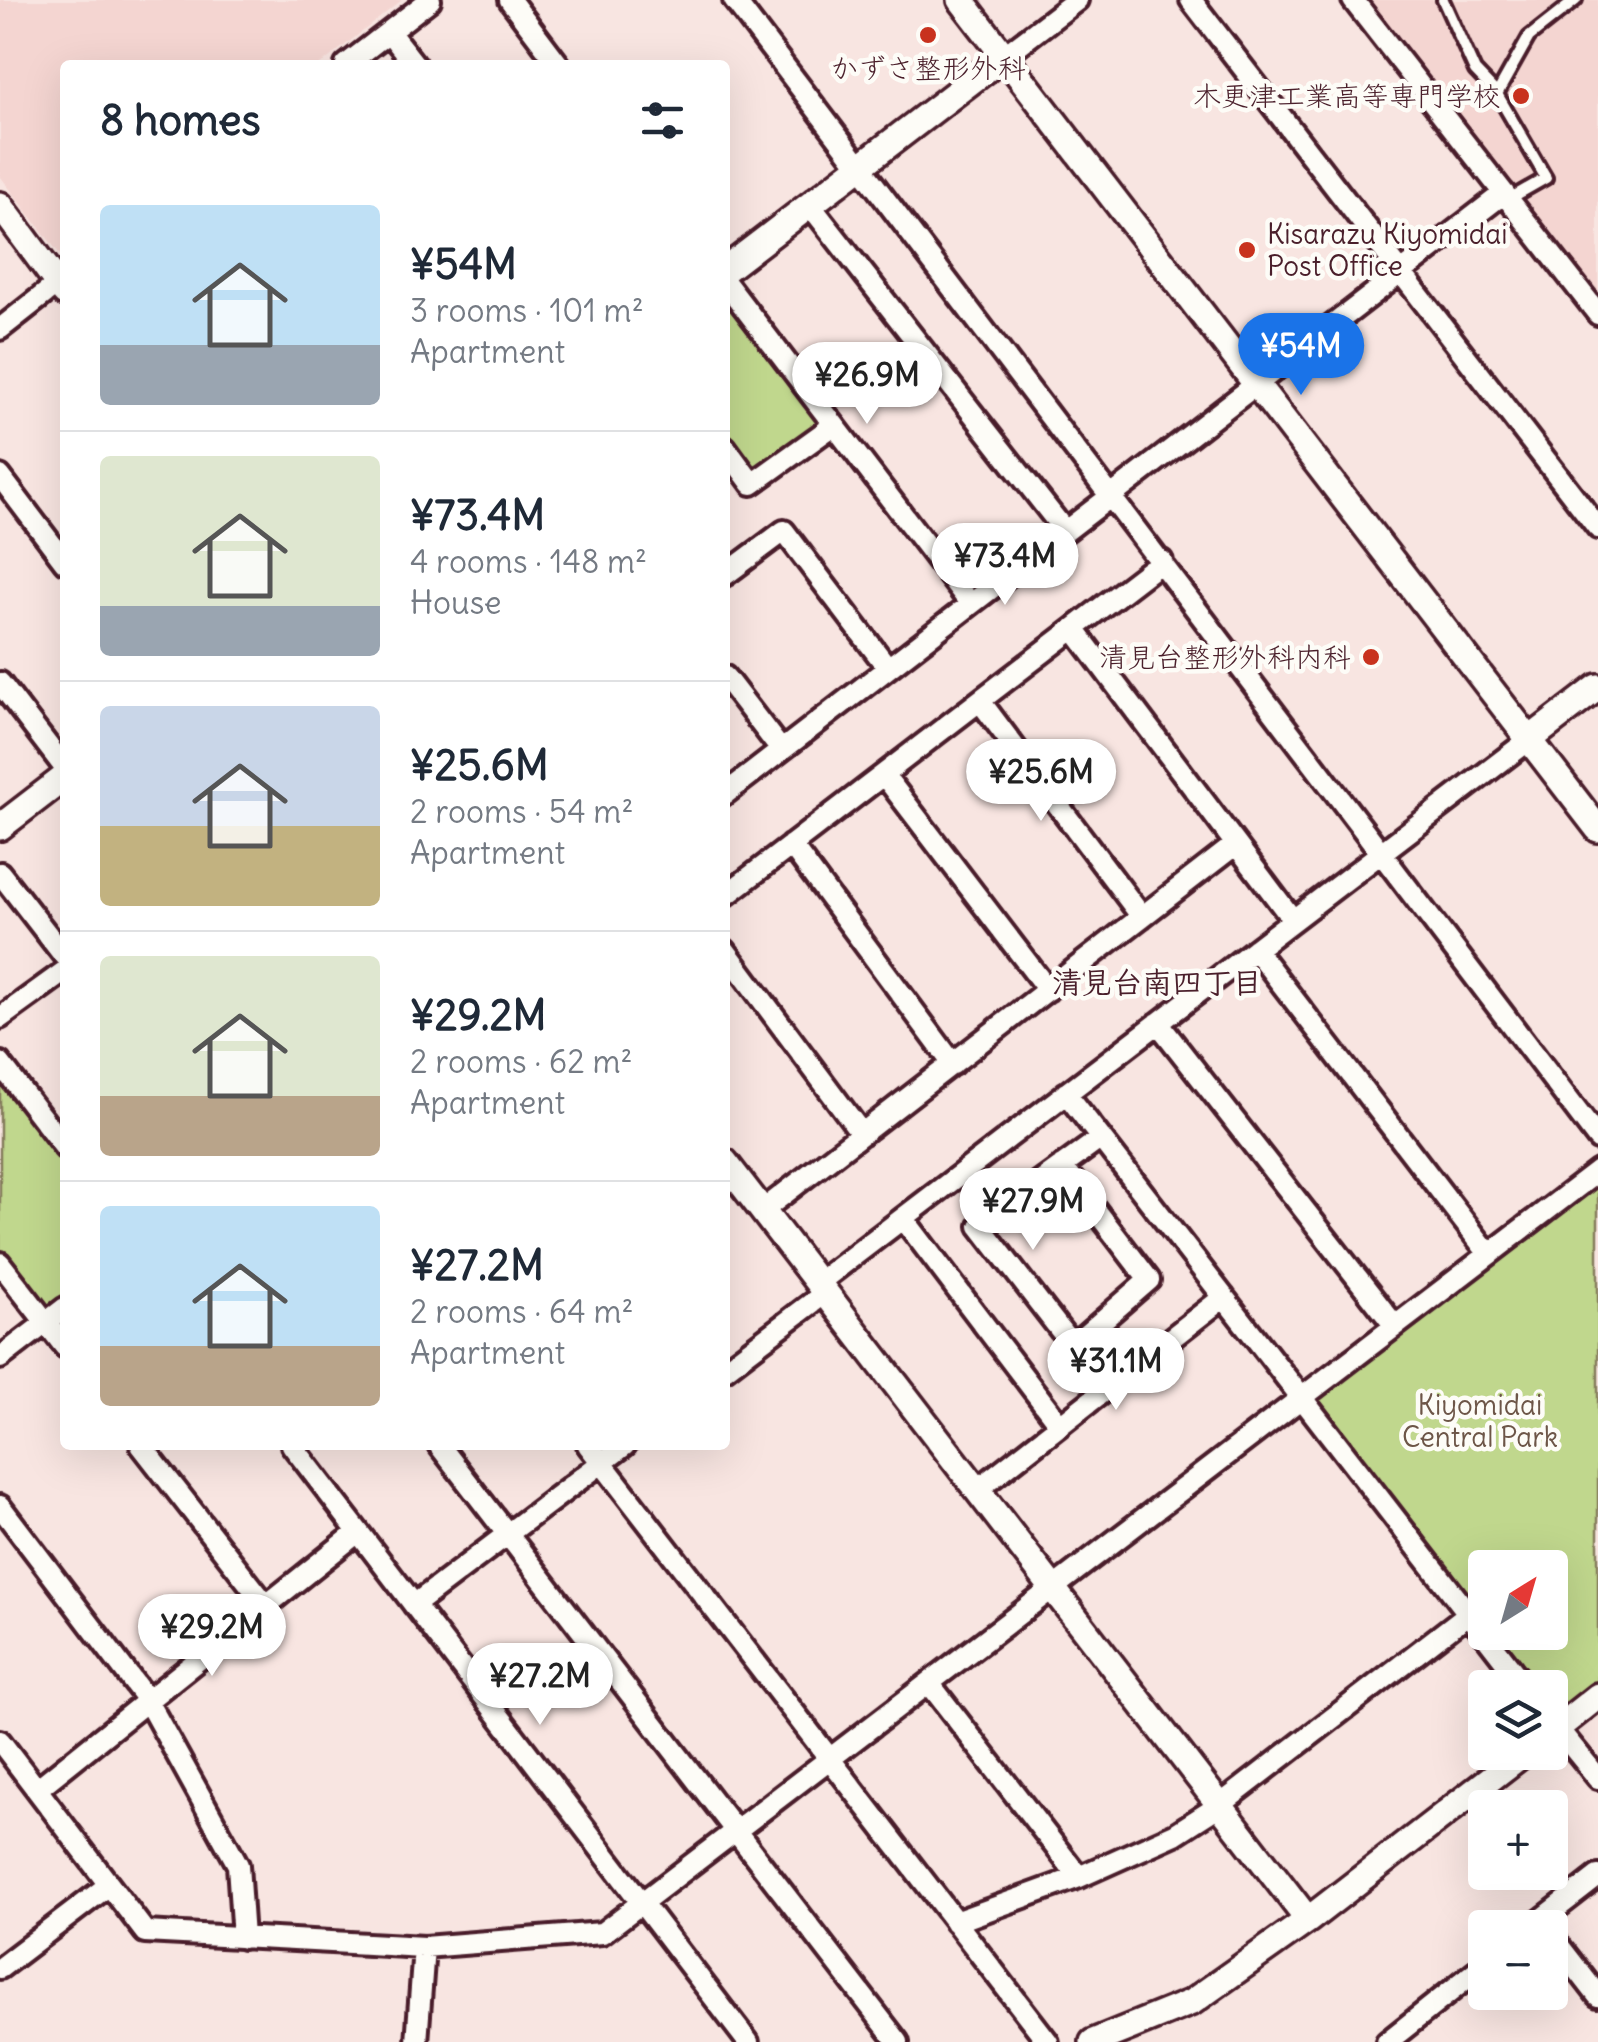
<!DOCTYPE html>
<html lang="en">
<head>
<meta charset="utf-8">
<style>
	body { margin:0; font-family:Delius,"Klee One",sans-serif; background:#f2f2f3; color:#1f2937; height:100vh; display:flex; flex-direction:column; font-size:38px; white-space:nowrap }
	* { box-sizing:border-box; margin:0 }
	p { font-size:32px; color:#747a83 }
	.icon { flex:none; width:55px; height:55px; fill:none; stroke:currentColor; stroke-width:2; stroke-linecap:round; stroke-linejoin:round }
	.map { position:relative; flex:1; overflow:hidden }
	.details { position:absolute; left:60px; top:60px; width:670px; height:1390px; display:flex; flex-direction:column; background:#fff; border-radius:10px; box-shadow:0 10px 40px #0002 }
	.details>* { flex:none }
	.needle { width:65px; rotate:37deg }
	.fabs { position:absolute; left:1468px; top:1550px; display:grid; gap:20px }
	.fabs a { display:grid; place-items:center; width:100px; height:100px; border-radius:10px; background:#fff; box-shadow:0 10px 40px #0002; font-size:50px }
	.price { position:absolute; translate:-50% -85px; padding:0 22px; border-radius:35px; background:#fff; color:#222; font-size:32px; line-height:65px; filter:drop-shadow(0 2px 5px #0008) }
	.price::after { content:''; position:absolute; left:50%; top:60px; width:30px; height:22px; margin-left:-15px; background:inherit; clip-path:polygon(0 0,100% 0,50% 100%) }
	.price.on { background:#1a73e8; color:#fff }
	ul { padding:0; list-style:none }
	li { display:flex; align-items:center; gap:30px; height:250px; padding:0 40px }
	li+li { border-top:2px solid #e0e1e3 }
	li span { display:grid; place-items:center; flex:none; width:280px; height:200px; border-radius:10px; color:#555 }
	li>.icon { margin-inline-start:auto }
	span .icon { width:120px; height:120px; fill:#fffc; stroke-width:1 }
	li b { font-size:42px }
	h2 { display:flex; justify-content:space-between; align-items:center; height:120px; padding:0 40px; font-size:42px }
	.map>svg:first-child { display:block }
	.built { fill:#f4d5d1 }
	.green { fill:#c0d78d; stroke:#857b5c; stroke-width:2.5 }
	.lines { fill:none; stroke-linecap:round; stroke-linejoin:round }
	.service-casing { stroke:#4a1f2b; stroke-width:18 }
	.minor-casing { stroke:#4a1f2b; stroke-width:28 }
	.tertiary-casing { stroke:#4a1f2b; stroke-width:32 }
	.service { stroke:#fdfcf7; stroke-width:10 }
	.minor { stroke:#fdfcf7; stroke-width:20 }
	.tertiary { stroke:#fdfcf7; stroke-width:25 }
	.poi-dot { fill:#c8321e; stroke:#fdfcf7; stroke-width:4 }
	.labels { text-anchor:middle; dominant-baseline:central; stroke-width:9; stroke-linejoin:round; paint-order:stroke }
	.poi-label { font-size:28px; fill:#4a1f2b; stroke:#fdfcf7; text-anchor:end }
	.park-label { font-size:28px; fill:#6d5648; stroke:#fdfcf7 }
	.neighbourhood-label { font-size:30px; font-weight:bold; fill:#4a1f2b; stroke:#fdfcf7 }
</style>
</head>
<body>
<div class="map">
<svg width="1598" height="2042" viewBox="0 0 1598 2042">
	<rect width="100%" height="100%" fill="#f8e5e1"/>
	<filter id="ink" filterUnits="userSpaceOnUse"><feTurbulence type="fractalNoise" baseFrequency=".01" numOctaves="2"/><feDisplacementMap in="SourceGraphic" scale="20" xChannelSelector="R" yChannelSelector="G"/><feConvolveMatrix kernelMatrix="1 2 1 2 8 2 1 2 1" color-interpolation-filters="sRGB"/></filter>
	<g filter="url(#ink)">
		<path class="built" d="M0 0H402L320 65H65V261L0 176Z
			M1369 0H1598V292L1520 193Z"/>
		<path class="green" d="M725 294 820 415 818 422 760 466 755 467 725 428Z
			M0 1063 65 1148V1308L46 1323 0 1263Z
			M1598 1180V1688L1559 1719 1550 1708V1688L1534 1687 1492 1633 1550 1632V1568H1485V1623L1313 1399Z"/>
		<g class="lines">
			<defs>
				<path id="service" d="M1443 0 1475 71 1497 94
					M1509 199 1546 178 1497 94 1529 37 1576 0"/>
				<path id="minor" d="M510 0 559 65
					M734 0 1598 1139
					M1191 0 1598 528
					M1353 0 1598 314
					M389 32 415 65
					M1004 56 1077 0
					M346 65 430 0
					M810 205 1064 530
					M725 282 970 603
					M0 329 65 278
					M725 447 752 484 834 425
					M0 476 65 562
					M725 575 784 531 888 668
					M1074 629 1293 920
					M725 677 781 750
					M0 683 65 768
					M980 701 1142 917
					M884 775 1048 990
					M725 794 1504 193
					M791 845 953 1064
					M0 873 65 957
					M725 896 1162 561
					M1255 949 1489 1254
					M725 950 862 1134
					M0 1018 65 971
					M1158 1023 1395 1326
					M0 1063 65 1148
					M1066 1093 1526 1688
					M1101 1138 980 1226 1106 1389
					M1062 1166 1149 1280 1073 1346
					M762 1211 1236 844
					M903 1218 1060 1425
					M0 1263 65 1347
					M818 1283 1529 740
					M0 1358 65 1308
					M725 1369 825 1293
					M141 1445 265 1604
					M292 1445 748 2042
					M439 1445 898 2042
					M588 1445 1048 2042
					M977 1490 1224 1297
					M0 1506 147 1700 238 1865 243 1938
					M414 1605 625 1445
					M929 1683 1079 1877
					M1550 1719 1598 1778
					M0 1741 145 1932 424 1947 602 1933 1598 1171
					M37 1789 358 1532
					M955 1922 1079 1877 1175 1834 1220 1805 1468 1614
					M1531 1928 1598 1876
					M1550 1934 1598 1996
					M0 1968 109 1885
					M417 2042 424 1947
					M1387 2042 1485 1964"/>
				<path id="tertiary" d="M961 0 1598 829
					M0 205 65 293
					M725 270 1004 56
					M1529 740 1598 687
					M0 827 65 777
					M725 1162 1308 1920
					M1550 1734 1598 1696
					M1093 2042 1192 2002 1308 1920 1525 1752"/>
			</defs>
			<use href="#service" class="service-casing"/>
			<use href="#minor" class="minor-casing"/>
			<use href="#tertiary" class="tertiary-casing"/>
			<use href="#service" class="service"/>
			<use href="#minor" class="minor"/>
			<use href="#tertiary" class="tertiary"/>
		</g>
	</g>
	<g class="poi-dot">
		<circle cx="928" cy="35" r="10"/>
		<circle cx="1521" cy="96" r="10"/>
		<circle cx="1247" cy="250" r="10"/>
		<circle cx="1371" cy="657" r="10"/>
	</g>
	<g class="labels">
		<g class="poi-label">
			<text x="928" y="68" text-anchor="middle">かずさ整形外科</text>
			<text x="1501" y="96">木更津工業高等専門学校</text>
			<text x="1267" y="234" text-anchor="start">Kisarazu Kiyomidai<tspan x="1267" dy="32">Post Office</tspan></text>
			<text x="1351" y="657">清見台整形外科内科</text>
		</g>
		<g class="park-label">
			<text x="1480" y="1405">Kiyomidai<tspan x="1480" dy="32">Central Park</tspan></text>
		</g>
		<g class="neighbourhood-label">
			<text x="1157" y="982">清見台南四丁目</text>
		</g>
	</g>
</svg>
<div class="fabs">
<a><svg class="needle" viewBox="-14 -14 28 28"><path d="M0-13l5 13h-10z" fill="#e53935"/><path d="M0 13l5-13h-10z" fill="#747a83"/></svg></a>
<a><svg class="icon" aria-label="layers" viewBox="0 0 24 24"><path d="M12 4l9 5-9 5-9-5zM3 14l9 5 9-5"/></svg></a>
<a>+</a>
<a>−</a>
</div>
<b class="price on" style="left:1301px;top:398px">¥54M</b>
<b class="price" style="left:867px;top:427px">¥26.9M</b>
<b class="price" style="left:1005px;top:608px">¥73.4M</b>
<b class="price" style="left:1041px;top:824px">¥25.6M</b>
<b class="price" style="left:1033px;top:1253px">¥27.9M</b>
<b class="price" style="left:1116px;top:1413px">¥31.1M</b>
<b class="price" style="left:212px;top:1679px">¥29.2M</b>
<b class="price" style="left:540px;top:1728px">¥27.2M</b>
<section class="details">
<h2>8 homes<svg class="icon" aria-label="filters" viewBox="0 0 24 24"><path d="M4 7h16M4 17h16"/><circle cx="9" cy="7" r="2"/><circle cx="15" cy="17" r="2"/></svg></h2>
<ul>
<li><span style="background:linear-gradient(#bfe0f5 70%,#9aa5b1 0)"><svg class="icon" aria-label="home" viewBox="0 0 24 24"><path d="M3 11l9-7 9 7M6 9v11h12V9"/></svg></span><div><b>¥54M</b><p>3 rooms · 101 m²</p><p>Apartment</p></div></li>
<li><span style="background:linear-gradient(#dfe7d0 75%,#9aa5b1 0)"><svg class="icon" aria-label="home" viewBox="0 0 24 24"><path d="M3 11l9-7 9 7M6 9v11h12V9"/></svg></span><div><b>¥73.4M</b><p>4 rooms · 148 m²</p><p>House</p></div></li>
<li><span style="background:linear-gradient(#c9d6e8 60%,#c2b280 0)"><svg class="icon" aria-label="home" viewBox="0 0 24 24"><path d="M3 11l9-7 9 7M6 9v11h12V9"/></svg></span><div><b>¥25.6M</b><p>2 rooms · 54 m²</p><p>Apartment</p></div></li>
<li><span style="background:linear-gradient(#dfe7d0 70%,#b9a48a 0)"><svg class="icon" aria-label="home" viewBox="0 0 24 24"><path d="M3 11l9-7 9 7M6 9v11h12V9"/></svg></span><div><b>¥29.2M</b><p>2 rooms · 62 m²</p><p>Apartment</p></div></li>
<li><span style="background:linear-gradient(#bfe0f5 70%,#b9a48a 0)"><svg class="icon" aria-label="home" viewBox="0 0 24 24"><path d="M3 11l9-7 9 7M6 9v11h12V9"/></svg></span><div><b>¥27.2M</b><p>2 rooms · 64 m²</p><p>Apartment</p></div></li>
</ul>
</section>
</div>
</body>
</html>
